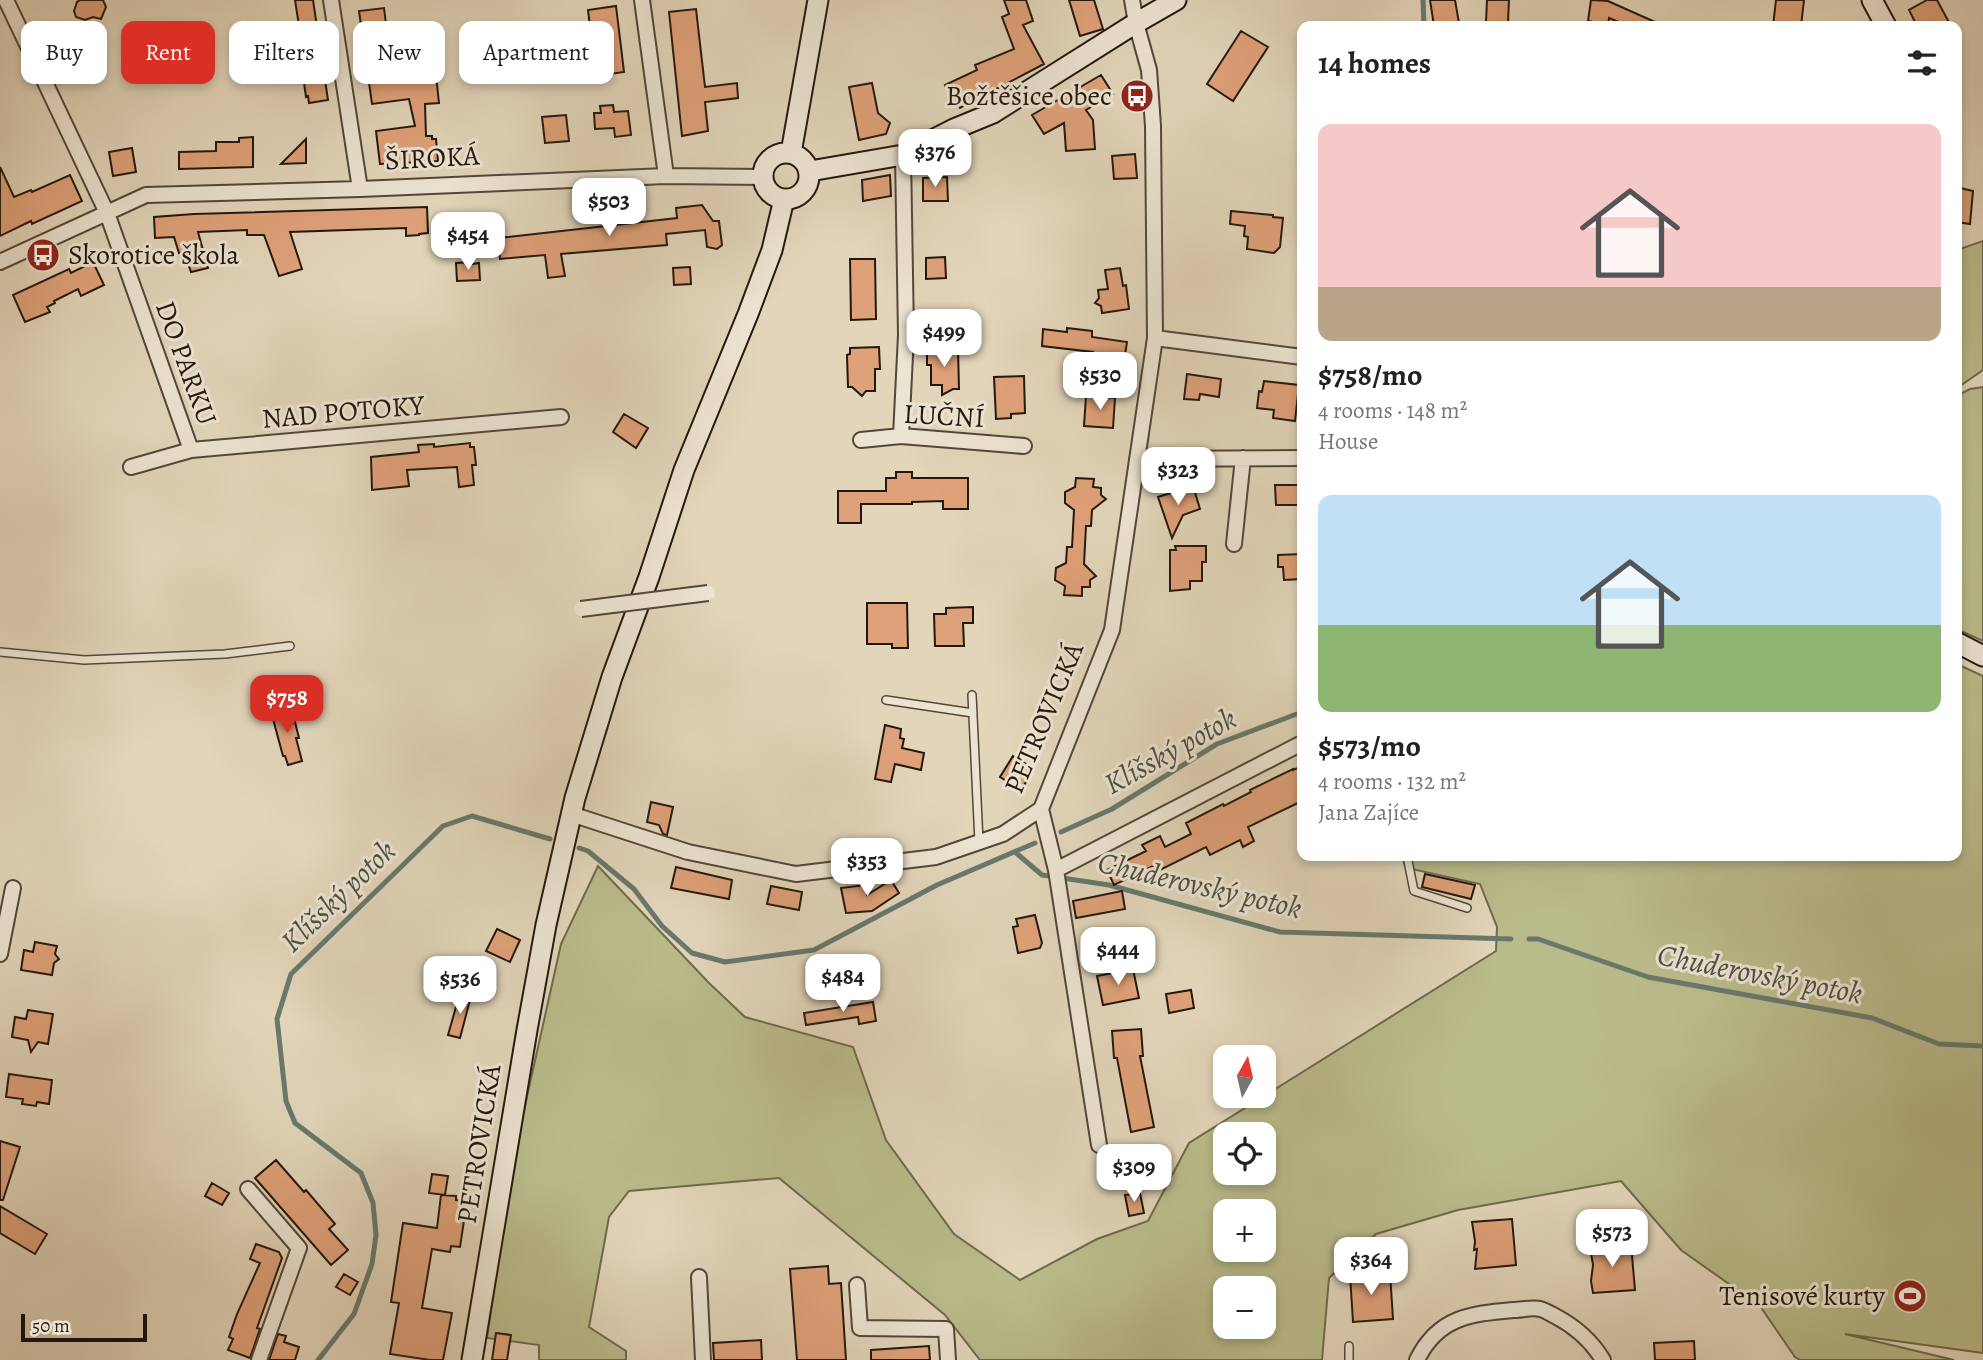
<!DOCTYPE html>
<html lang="en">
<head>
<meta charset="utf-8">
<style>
	body { margin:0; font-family:Alegreya,serif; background:#f2f2f2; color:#222; height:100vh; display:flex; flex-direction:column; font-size:26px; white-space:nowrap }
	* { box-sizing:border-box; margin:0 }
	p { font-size:23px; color:#767676 }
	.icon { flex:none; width:38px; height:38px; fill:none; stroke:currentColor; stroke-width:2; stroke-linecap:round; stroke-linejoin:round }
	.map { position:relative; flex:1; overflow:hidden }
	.details { position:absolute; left:1297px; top:21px; width:665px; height:840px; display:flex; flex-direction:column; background:#fff; border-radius:14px; box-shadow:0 4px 10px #0003 }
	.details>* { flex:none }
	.top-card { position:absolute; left:21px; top:21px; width:665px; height:63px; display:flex; gap:14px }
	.needle { width:46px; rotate:8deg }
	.fabs { position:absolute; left:1213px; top:1045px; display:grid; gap:14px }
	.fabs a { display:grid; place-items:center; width:63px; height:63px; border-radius:14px; background:#fff; box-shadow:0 4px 10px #0003; font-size:35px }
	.scale { position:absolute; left:21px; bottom:18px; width:126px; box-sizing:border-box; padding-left:7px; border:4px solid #23180e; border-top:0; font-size:19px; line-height:24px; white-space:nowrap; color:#23180e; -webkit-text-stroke:5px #ece4d2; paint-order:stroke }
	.price { position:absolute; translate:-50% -60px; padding:0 16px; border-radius:14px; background:#fff; color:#222; font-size:23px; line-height:46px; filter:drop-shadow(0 2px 4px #0008) }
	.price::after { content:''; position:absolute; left:50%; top:42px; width:21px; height:16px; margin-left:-10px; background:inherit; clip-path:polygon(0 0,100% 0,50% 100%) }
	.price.current { background:#d93025; color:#fff }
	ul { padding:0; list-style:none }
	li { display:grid; align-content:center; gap:14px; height:371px; padding:0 21px }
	li span { display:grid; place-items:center; height:217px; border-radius:14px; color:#555 }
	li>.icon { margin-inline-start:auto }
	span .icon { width:126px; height:126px; fill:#fffc; stroke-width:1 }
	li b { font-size:30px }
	h2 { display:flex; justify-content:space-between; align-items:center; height:84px; padding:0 21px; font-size:30px }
	.tag { padding:0 24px; border-radius:14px; background:#fff; box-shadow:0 4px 10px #0003; font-size:24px; line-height:63px }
	.tag.current { background:#d93025; color:#fff }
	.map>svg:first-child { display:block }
	.green { fill:#babb8b; stroke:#6e6a4c; stroke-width:2; fill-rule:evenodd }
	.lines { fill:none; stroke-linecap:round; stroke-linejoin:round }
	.stream { stroke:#67796d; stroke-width:5 }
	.building { fill:#dfa179; stroke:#23180e; stroke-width:2 }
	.lane-casing { stroke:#534739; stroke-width:10 }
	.street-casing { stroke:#534739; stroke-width:18 }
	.secondary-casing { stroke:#23180e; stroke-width:23 }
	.lane { stroke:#ece4d2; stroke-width:7 }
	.street { stroke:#ece4d2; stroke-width:14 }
	.secondary { stroke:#ece4d2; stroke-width:19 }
	.street-bridge-casing { stroke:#534739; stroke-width:18; stroke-linecap:butt }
	.street-bridge { stroke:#ece4d2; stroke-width:14 }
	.labels { text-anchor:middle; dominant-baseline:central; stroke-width:6; stroke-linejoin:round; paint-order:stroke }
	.poi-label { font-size:28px; fill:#23180e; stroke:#ece4d2; text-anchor:end }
	.street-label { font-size:28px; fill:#23180e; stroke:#ece4d2 }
	.water-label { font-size:30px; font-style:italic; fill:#4b5045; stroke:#ece4d2 }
</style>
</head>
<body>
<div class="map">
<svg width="1983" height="1360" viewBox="0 0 1983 1360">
	<rect width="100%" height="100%" fill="#e2d5ba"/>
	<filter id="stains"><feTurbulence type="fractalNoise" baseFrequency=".00286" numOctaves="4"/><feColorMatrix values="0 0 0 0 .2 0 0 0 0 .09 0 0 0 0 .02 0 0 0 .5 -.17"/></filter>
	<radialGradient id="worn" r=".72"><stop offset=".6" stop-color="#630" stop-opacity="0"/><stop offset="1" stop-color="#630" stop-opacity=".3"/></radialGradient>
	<path class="green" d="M1983 241V370L1957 388V250Z
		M1983 387V641L1957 629 1956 396 1970 389Z
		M1957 664 1983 676V1353L1845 1334 1954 1360H1800L1795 1357 1760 1306 1681 1250 1621 1181 1458 1210 1376 1234 1329 1278 1322 1360H980L945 1315 779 1178 629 1191 609 1217 589 1327 626 1351V1360H539V1345L487 1338 512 1164 561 944 598 866 709 983 745 1017 853 1047 886 1140 954 1234 1020 1280 1097 1239 1148 1221 1189 1143 1496 951 1497 927 1480 884 1407 868 1401 856H1956ZM1225 1134H1264V1172H1225ZM1225 1211H1264V1250H1225ZM1225 1288H1264V1326H1225Z"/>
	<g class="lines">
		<path class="stream" d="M1423 0 1424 26
			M1061 832 1112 809 1217 744 1302 712
			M579 848 588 851 634 889 662 926 692 953 725 962 814 950 937 885 1035 843
			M1015 852 1042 875 1109 885 1280 932 1511 939
			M1529 939H1538L1648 977 1872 1018 1939 1044 1983 1046
			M318 1360 354 1314 372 1264 376 1235 373 1203 361 1173 295 1123 286 1101 277 1019 291 974 443 826 472 816 550 839"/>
	</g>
	<path class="building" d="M80 0H103L106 7 101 19 93 17 85 20 76 17 74 11 77 2Z
		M295 0H313L328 100 309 103 308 96 306 97 302 68 292 70 288 47 302 45Z
		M1004 0H1026L1033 21 1023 25 1044 64 960 108 955 98 952 100 945 85 977 70 975 65 1014 49 1002 17 1009 14Z
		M1069 0H1094L1103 29 1080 36Z
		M1430 0H1455L1459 23 1434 26Z
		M1487 0H1509L1508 23 1486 22Z
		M1591 0 1608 1 1664 26H1628L1609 18 1608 25 1588 21Z
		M1776 0H1804L1801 26H1773Z
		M1927 0H1937L1951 26H1917L1909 10Z
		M616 6 624 72 596 76 588 10Z
		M384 8 392 72 435 66 439 103 425 104 426 136H432V139H436L438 161 380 164 376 131 415 126 409 99 372 104 359 11Z
		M696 9 705 87 737 83 738 98 705 102 708 131 682 136 669 12Z
		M1241 31 1268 47 1233 101 1207 84Z
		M88 53 97 71 74 81 66 63Z
		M1101 75 1113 94 1086 110 1093 120 1095 149 1066 151 1064 123 1044 134 1032 115Z
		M872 83 878 113 890 123 886 134 859 140 849 87Z
		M613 105 614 112 628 111 631 135 615 137 614 128 595 129 594 113H601L600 106Z
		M566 115 569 141 545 143 542 117Z
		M253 137V167L179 169V152L216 151V142H239V138Z
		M306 139V163L281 164Z
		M132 148 136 172 113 176 109 152Z
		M1135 154 1137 178 1114 179 1112 156Z
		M0 167 14 197 31 190 32 192 70 175 82 201 32 224 31 221 0 236Z
		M890 175 891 196 863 201 862 180Z
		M947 177 948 201H923V178Z
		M1956 187 1973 191 1970 224 1956 222Z
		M702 205 713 221H719L722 245 717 249 707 247 705 230 666 234 667 245 561 254 565 276 548 278 545 255 500 259 498 238 677 218 676 208Z
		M427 207 428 233 419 234V235L406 236V228L290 232 302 269 279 276 264 235H247V230L198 232 208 268 191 272 184 252 179 253 174 237 155 238 154 217 194 214Z
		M1231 211 1273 215V217L1283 218 1280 247 1274 253 1247 249 1248 237 1244 236 1245 226 1230 224Z
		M945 257 946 278 926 279V258Z
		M850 259H875L876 319 851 320Z
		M93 262 104 285 81 296 78 289 54 301 55 303 47 307 50 312 25 322 13 295 69 269 71 273Z
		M472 262V264L479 263 480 280 457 281 456 263Z
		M690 267 691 284 674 285 673 268Z
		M1120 268 1123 286 1126 285 1129 309 1102 313 1101 306 1095 303 1099 298 1098 290 1108 289 1105 270Z
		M1067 328 1092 331V337L1127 342 1125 355H1119L1117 372 1097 370 1098 362 1092 361 1093 352 1042 346 1043 329 1067 332Z
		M879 347 880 369H875V391H866L862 396 852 387H848L847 355 850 354V348Z
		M958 349 959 389H953L942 395V385H931V365H927V350Z
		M1187 374 1221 379 1219 397 1200 394 1199 400 1184 399Z
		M1024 376 1025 413 1011 414V418L996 419 994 377Z
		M1264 381 1299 385 1295 421 1273 418 1274 410 1257 408 1259 391 1262 392Z
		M1086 396 1115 398 1113 428 1084 426Z
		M624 414 648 428 636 448 613 432Z
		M470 443V447H474L476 465H472L474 485 459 487 457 467 407 470 409 486 372 490 371 457 419 452 418 445 434 444V447Z
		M896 472H912V478H968V509H943V501L912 502V504H861V523H838V491H886V478H896Z
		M1076 478 1094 479 1093 487 1101 488V495L1106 499 1092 510 1091 526H1086L1084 564 1096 576 1090 580V587H1082V596L1064 595 1065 586 1055 580 1056 568 1066 563 1067 547H1072L1074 510 1065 503V492L1075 487Z
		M1275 485H1302V505H1276Z
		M1193 486 1200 509 1183 515 1172 538 1158 497Z
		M1175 546H1206V562H1202V581H1190V589L1170 591V550H1176Z
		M1302 554V579L1284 580 1283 567H1278V555Z
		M867 603H907L908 648H892V644H867Z
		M973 607V623H963L964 646H935L934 614H946V608Z
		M287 706 290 719 294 718 299 738H296L302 761 288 765 285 756H283L273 719H275L273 709Z
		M885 725 901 729 900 738 904 739 902 748 924 753 921 770 895 764 891 782 875 779Z
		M1013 756 1034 769 1021 790 1000 777Z
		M1302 766V801L1248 827 1254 841 1243 847 1240 840 1210 855 1206 847 1156 872 1153 866 1114 885 1107 870 1146 851 1142 845 1160 836 1165 847 1191 834 1186 823 1223 804 1224 806 1251 792 1250 790 1293 769V770Z
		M651 802 673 807 667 835 663 834 659 825 647 822Z
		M676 867 732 880 729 899 671 888Z
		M1425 874 1475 885 1471 899 1422 887Z
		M891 880 899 893 872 911 846 913 841 888 865 885 867 895Z
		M771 886 802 892 799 910 767 904Z
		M1122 891 1125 909 1076 918 1073 901Z
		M1035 915 1042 943 1040 948 1018 953 1013 927 1018 926 1016 919Z
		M497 929 520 940 510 962 486 951Z
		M35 942 57 946 55 954 59 959 54 963 52 975 21 970 24 950 33 952Z
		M1133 969 1139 998 1103 1005 1097 976Z
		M1191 990 1194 1008 1169 1013 1166 994Z
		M460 993 471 996 460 1038 448 1035Z
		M873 1002 876 1021 859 1024 858 1017 806 1025 804 1013Z
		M28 1010 53 1014 48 1044 38 1042 31 1052 28 1040 12 1037 15 1017 26 1019Z
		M1141 1029 1143 1056H1140L1154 1127 1131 1132 1117 1058H1114L1112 1031Z
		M9 1074 52 1080 49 1104 37 1102 36 1106 22 1104 23 1099 6 1097Z
		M0 1141 20 1147 3 1200H0Z
		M276 1160 304 1192 306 1190 335 1224 329 1229 348 1250 331 1265 255 1178Z
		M432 1174 448 1176 445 1195 429 1193Z
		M212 1183 229 1193 222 1205 205 1196Z
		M1140 1193 1144 1213 1129 1216 1125 1195Z
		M441 1195 456 1196V1200L467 1201 460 1247 451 1246 450 1252 432 1249 422 1308 452 1313 443 1360H430L390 1354 399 1303 391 1302 403 1223 437 1228Z
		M0 1206 47 1234 35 1254 0 1233Z
		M1512 1219 1516 1265 1475 1269 1477 1249 1474 1250 1475 1241 1472 1222Z
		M256 1244 279 1252 282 1258 257 1328 260 1329 250 1358 228 1350 233 1339 229 1337 237 1314 260 1263 250 1259Z
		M1631 1244 1635 1290 1593 1293 1591 1281 1593 1265 1590 1246Z
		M828 1266 829 1284 841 1283 846 1360H797L790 1269Z
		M1390 1273 1393 1319 1353 1322 1350 1275Z
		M344 1274 358 1282 350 1295 336 1287Z
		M496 1333 511 1335 507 1360H492Z
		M278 1334 286 1336 284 1342 299 1347 295 1360H269Z
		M761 1340 762 1360H714L713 1343Z
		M1694 1341 1695 1360H1655L1654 1343Z
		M929 1346 930 1360H871V1350Z"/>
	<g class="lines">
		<defs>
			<path id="lane" d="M0 652 84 660 225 654 290 646
				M972 695 979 842
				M886 700 973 713
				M1407 856 1414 891 1467 908
				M1349 1346V1360"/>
			<path id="street" d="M6 0 107 213 191 450
				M331 0 360 189
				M642 0 666 176
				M0 262 146 195 360 189 666 176 763 177
				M1155 338 1302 357
				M901 436 906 335 903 155
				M861 440 901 436 1024 446
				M1137 459 1302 458
				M131 467 191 450 561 417
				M1234 544 1243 458
				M1041 809 1056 870 1099 1145
				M571 814 688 852 796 874 936 857 1003 834 1041 809 1112 630 1155 338 1153 126 1149 70 1136 23 1132 0
				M1056 870 1302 743
				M0 954 13 888
				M248 1189 299 1248 259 1360
				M699 1277 703 1360
				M857 1285 860 1328 946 1329 948 1360
				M1417 1360C1438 1317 1470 1314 1513 1310 1521 1310 1533 1307 1540 1309 1545 1310 1551 1314 1555 1316 1576 1327 1591 1340 1603 1360"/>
			<path id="secondary" d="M1872 0 1886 26
				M763 176a23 23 0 1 1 46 0a23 23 0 1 1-46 0Z
				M791 153 818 0
				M810 171 903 155 954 129 993 113 1136 23 1176 0
				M1956 642 1983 656
				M472 1360 527 1030 546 925 575 798 612 677 649 577 684 470 748 314 772 250 784 199"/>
		</defs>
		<use href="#lane" class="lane-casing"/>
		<use href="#street" class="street-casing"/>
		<use href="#secondary" class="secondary-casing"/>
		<use href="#lane" class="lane"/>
		<use href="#street" class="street"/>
		<use href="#secondary" class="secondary"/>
		<defs>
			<path id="street-bridge" d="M581 609 708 593"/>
		</defs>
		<use href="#street-bridge" class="street-bridge-casing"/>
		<use href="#street-bridge" class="street-bridge"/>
	</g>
	<defs>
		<symbol id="bus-disc" viewBox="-11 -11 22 22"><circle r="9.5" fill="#8f2418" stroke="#ece4d2"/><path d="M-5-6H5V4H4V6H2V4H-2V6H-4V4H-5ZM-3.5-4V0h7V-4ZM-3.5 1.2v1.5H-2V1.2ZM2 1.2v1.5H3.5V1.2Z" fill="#fff"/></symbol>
		<symbol id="stadium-disc" viewBox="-11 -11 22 22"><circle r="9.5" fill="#8f2418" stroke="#ece4d2"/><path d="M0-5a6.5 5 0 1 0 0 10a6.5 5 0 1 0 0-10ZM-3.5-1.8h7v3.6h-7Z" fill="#fff"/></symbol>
	</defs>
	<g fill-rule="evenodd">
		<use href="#bus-disc" x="1118" y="77" width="38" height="38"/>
		<use href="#bus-disc" x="24" y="236" width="38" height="38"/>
		<use href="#stadium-disc" x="1891" y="1277" width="38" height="38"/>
	</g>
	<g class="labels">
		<g class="poi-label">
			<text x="1112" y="96">Božtěšice obec</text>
			<text x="68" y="255" text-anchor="start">Skorotice škola</text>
			<text x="1885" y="1296">Tenisové kurty</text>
		</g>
		<g class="street-label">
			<text transform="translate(432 158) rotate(-3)">ŠIROKÁ</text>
			<text transform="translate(186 363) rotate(70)">DO PARKU</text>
			<text transform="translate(343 412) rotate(-5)">NAD POTOKY</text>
			<text transform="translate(944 416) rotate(3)">LUČNÍ</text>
			<text transform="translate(1044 718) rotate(-67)">PETROVICKÁ</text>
			<text transform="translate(479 1144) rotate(-81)">PETROVICKÁ</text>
		</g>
		<g class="water-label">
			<text transform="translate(1170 751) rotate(-29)">Klíšský potok</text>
			<text transform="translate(1200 885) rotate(13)">Chuderovský potok</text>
			<text transform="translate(338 896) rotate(-44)">Klíšský potok</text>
			<text transform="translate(1760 974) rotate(11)">Chuderovský potok</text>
		</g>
	</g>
	<rect width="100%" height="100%" filter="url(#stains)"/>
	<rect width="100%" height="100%" fill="url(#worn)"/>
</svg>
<div class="fabs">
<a><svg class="needle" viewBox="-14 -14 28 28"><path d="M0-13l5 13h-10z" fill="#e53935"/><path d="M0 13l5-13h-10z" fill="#767676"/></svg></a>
<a><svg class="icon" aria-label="locate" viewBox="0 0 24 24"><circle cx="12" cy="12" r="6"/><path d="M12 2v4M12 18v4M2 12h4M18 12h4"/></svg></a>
<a>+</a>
<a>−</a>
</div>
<div class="scale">50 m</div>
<b class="price" style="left:935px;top:189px">$376</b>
<b class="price" style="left:609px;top:238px">$503</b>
<b class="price" style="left:468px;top:272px">$454</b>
<b class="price" style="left:944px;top:369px">$499</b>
<b class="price" style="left:1100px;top:412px">$530</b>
<b class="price" style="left:1178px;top:507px">$323</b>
<b class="price current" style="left:287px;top:735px">$758</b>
<b class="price" style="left:867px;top:898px">$353</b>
<b class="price" style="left:1118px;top:987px">$444</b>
<b class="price" style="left:843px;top:1014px">$484</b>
<b class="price" style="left:460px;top:1016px">$536</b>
<b class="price" style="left:1134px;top:1204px">$309</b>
<b class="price" style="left:1612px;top:1269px">$573</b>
<b class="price" style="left:1371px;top:1297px">$364</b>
<div class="top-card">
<a class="tag">Buy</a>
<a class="tag current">Rent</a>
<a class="tag">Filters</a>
<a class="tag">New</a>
<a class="tag">Apartment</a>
</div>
<section class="details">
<h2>14 homes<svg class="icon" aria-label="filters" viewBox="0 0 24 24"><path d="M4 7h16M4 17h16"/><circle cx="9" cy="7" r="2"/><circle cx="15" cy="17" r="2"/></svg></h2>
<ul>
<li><span style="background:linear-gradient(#f6c9c9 75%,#b9a48a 0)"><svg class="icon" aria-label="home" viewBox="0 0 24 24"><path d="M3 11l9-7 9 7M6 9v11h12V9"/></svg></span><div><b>$758/mo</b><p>4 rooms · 148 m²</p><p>House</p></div></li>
<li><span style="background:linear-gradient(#bfe0f5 60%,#8fb573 0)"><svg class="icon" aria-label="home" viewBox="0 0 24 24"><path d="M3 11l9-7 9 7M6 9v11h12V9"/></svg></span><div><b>$573/mo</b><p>4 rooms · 132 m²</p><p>Jana Zajíce</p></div></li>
</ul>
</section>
</div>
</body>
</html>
